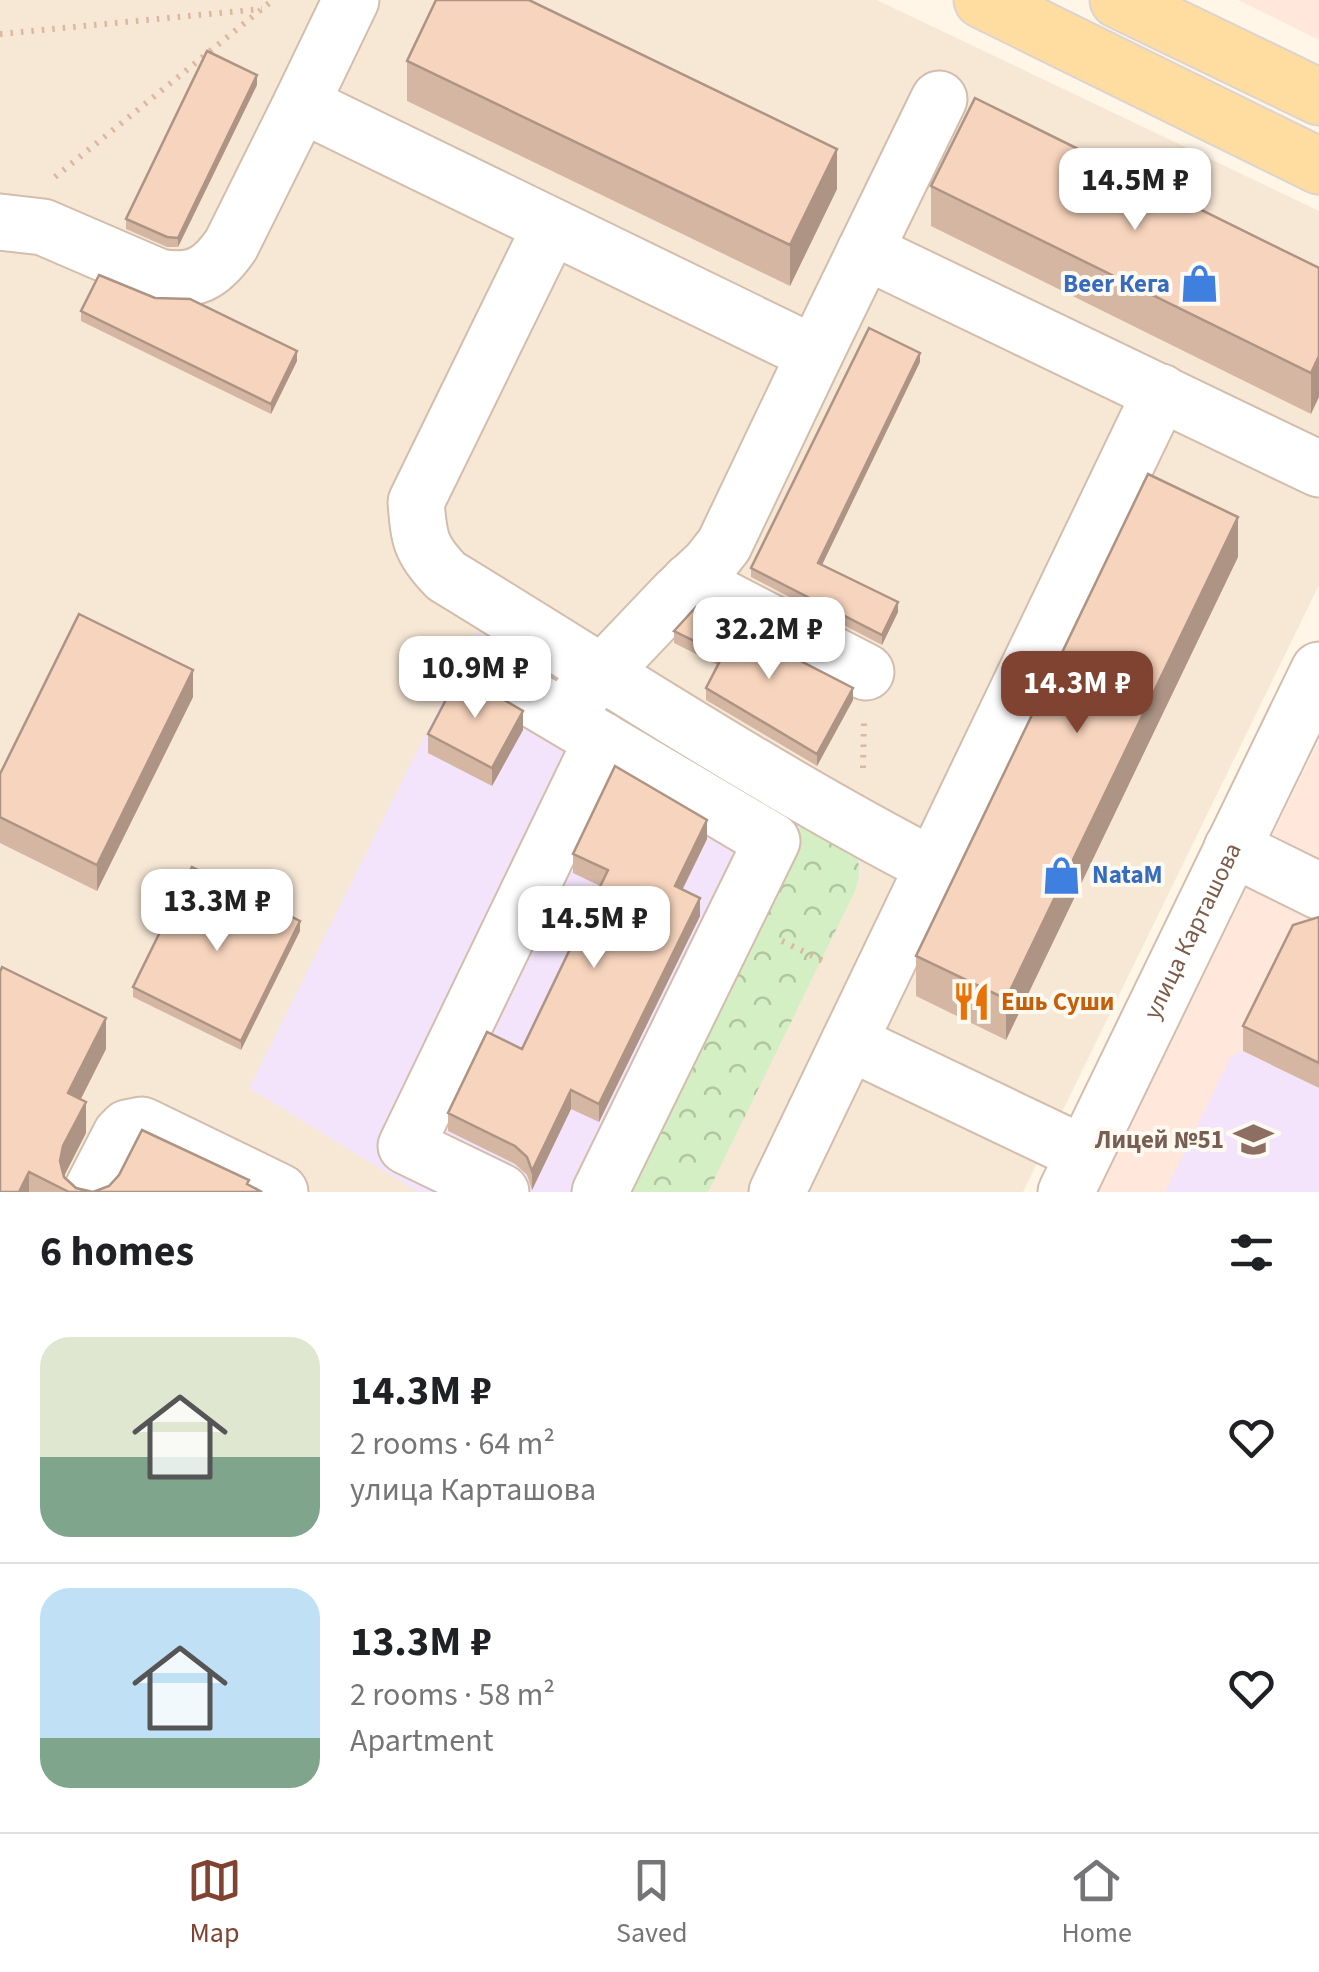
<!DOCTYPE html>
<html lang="en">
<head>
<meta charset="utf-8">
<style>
	body { margin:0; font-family:"Source Sans 3",sans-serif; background:#f2f2f2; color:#202124; height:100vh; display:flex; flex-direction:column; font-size:38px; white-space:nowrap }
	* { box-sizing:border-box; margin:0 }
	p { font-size:32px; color:#757577 }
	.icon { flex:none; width:55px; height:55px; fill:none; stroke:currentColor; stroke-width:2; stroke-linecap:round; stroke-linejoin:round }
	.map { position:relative; height:1192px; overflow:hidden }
	.details { display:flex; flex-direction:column; background:#fff; flex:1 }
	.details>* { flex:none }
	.price { position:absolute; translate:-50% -85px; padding:0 22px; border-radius:20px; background:#fff; color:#222; font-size:32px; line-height:65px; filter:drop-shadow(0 2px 5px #0008) }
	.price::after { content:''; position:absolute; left:50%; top:60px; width:30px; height:22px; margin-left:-15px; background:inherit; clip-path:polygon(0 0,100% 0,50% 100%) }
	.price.selected { background:#804231; color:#fff }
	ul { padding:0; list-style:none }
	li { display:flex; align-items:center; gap:30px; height:250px; padding:0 40px }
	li+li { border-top:2px solid #e0e0e0 }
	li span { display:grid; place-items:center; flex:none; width:280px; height:200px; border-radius:30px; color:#555 }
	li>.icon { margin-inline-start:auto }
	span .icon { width:120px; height:120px; fill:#fffc; stroke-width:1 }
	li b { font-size:42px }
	h2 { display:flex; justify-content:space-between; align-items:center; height:120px; padding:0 40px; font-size:42px }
	.dock { display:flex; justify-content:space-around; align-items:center; height:140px; border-top:2px solid #e0e0e0; background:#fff; font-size:28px; color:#757577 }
	.dock a { display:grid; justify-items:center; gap:5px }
	.dock .selected { color:#804231 }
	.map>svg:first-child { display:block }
	.residential { fill:#f7e8d6 }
	.commercial { fill:#ffe7dc }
	.education { fill:#f3e4fb }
	.forest { fill:url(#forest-crowns) }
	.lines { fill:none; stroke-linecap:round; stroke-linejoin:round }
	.minor-casing { stroke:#d3bdac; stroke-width:59 }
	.major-casing { stroke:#ddd4cf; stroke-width:59 }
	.path { stroke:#ddb79f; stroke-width:6; stroke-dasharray:2.5 8; stroke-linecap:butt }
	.minor { stroke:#fff; stroke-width:55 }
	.major { stroke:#ffdc9f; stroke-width:55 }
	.wall { fill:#d4b6a3 }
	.shaded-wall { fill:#ad9484 }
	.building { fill:#f7d4bd; stroke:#ad9484; stroke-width:2.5 }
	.labels { text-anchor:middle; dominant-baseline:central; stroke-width:8; stroke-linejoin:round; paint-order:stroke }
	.shop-label { font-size:25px; font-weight:bold; fill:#366cbe; stroke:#fffaf1; text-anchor:end }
	.street-label { font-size:25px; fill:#7d5b48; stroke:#fffaf1 }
	.food-label { font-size:25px; font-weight:bold; fill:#c56008; stroke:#fffaf1; text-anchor:start }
	.education-label { font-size:25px; font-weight:bold; fill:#785e54; stroke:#fffaf1; text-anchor:end }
</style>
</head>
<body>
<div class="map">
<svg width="1319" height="1192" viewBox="0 0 1319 1192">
	<defs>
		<pattern id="forest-crowns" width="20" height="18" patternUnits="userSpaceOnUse" patternTransform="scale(2.5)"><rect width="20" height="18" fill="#d5efc4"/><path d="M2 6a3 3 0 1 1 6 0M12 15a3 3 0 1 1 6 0" fill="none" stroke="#b2c5a1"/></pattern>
	</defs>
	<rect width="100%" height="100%" fill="#fff6e8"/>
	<path class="residential" d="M0 0H877L1319 211V585L1023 1192H0Z"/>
	<path class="commercial" d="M1238 0H1319V40Z
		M1319 740V1192H1098L1269 842Z"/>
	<path class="education" d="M477 631 846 843 859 859 861 872 855 891 708 1192H418L249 1088Z
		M1243 1051 1319 1088V1192H1165L1231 1056Z"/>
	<path class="forest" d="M804 819C838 839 871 845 855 891L708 1192H622Z"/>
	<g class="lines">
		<defs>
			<g id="minor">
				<path d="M351 0 301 104 815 354 939 99"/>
				<path d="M0 222 43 227 159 277C194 283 211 274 231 245L301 104"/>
				<path d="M551 226 416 502C419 539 420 549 446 576 607 674 765 779 933 866"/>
				<path d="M865 251 1319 469"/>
				<path d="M690 581 866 672"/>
				<path d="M485 671 772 841 600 1192"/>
				<path d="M579 697 677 594 709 564 724 545 815 354"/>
				<path d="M1232 848 1319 891"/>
				<path d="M849 1042 1161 392"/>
				<path d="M91 1192 121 1134 127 1128 142 1125 280 1192"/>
				<path d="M501 1192 406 1146 602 740"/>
				<path d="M777 1192 849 1042 1084 1154"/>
				<path id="s1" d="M1066 1192 1319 670"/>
			</g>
			<path id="major" d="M982 0 1319 166
				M1118 0 1319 97"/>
		</defs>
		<use href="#minor" class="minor-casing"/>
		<use href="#major" class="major-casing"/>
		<path class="path" d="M0 34 262 9
			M55 177 273 0
			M863 768 864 721
			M782 941 829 964"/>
		<use href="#minor" class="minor"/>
		<use href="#major" class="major"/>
	</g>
	<path class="wall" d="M407 61 837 189 790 286 407 101Z
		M257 85 178 247H167L126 229V219Z
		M931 186 1319 268 1311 414 931 226Z
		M81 311 297 361 271 414 81 321Z
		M920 362 822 565 898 612 882 645 751 577V568Z
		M1238 557 1006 1040 916 996V956Z
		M674 631 853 700 817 766 706 700V688L718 665 674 643Z
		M193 697 97 891 0 843V774Z
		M523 730 492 786 428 753V734Z
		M707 839 683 889 700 916 599 1122 571 1109 532 1190 527 1175 515 1164 448 1131V1113L522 1049 600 886 573 873V854Z
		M1319 917V1088L1243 1051V1026Z
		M300 931 241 1050 133 997V987Z
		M106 1049 81 1099 86 1133 64 1176 76 1188 93 1192 249 1186 262 1192H0Z"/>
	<path class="shaded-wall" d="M257 75V85L178 247V238Z
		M837 149V189L790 286V245Z
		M297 351V361L271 414V404Z
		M920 353V362L818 573V563Z
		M1319 356V397L1311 414V373Z
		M1238 517V557L1006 1040V999Z
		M898 602V612L882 645V635Z
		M193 670V697L97 891V865Z
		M853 688V700L817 766V754Z
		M523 711V730L492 786V768Z
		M707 820V839L675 904V886Z
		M700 898V916L599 1122V1104Z
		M300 921V931L241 1050V1041Z
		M106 1018V1049L68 1124V1093Z
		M571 1090V1109L532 1190V1171Z
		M86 1102V1133L63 1178 60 1161 63 1146Z
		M29 1172V1192H19Z"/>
	<path class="building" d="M436 0H529L837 149 790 245 407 61Z
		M207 51 257 75 178 238 167 237 126 219Z
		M975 98 1319 268V356L1311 373 931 186Z
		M99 275 155 298 190 299 297 351 271 404 81 311Z
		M869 328 920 353 818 563 898 602 882 635 751 568Z
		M1148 474 1238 517 1006 999 916 956Z
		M696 607 853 688 817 754 706 688 723 655 674 631Z
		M79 614 193 670 97 865 0 817V774Z
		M461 671 469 679 523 711 492 768 428 734Z
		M615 766 707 820 675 886 700 898 599 1104 571 1090 532 1171 527 1157 515 1146 448 1113 487 1032 522 1049 608 870 573 854Z
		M192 867 300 921 241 1041 133 987Z
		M1319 917V1063L1243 1026 1293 925Z
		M2 967 106 1018 68 1093 86 1102 63 1146 60 1161 64 1177 76 1188 93 1192 109 1186 119 1175 142 1130 249 1180 247 1184 262 1192H69L29 1172 19 1192H0V972Z"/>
	<defs>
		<symbol id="shop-bare" viewBox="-9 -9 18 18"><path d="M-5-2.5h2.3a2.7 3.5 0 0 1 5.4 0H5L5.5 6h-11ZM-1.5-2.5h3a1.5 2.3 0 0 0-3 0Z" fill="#3f7fe0" stroke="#fffaf1" stroke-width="2.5" paint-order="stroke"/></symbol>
		<symbol id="restaurant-bare" viewBox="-9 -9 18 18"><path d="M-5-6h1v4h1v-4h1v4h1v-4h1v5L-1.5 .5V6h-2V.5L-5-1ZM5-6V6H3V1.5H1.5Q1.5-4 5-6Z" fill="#e8710a" stroke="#fffaf1" stroke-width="2.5" paint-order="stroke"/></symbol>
		<symbol id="school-bare" viewBox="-9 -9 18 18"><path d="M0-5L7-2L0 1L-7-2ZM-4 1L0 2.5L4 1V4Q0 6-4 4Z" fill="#8d6e63" stroke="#fffaf1" stroke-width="2.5" paint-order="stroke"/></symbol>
	</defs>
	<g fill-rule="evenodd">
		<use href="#shop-bare" x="1172" y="256" width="55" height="55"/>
		<use href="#shop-bare" x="1034" y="848" width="55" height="55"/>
		<use href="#restaurant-bare" x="944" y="974" width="55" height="55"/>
		<use href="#school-bare" x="1226" y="1112" width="55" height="55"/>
	</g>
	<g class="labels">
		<g class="shop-label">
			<text x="1170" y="284">Beer Кега</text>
			<text x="1092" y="875" text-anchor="start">NataM</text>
		</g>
		<g class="street-label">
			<text stroke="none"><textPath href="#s1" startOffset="290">улица Карташова</textPath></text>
		</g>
		<g class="food-label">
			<text x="1001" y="1002">Ешь Суши</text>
		</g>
		<g class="education-label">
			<text x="1224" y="1140">Лицей №51</text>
		</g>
	</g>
</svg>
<b class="price" style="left:1135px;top:233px">14.5M ₽</b>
<b class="price" style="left:769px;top:682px">32.2M ₽</b>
<b class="price" style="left:475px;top:721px">10.9M ₽</b>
<b class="price selected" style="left:1077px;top:736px">14.3M ₽</b>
<b class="price" style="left:217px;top:954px">13.3M ₽</b>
<b class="price" style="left:594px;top:971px">14.5M ₽</b>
</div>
<section class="details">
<h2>6 homes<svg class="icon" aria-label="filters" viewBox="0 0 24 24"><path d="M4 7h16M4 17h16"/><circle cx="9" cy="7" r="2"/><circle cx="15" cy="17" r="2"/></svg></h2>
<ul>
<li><span style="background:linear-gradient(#dfe7d0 60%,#7fa58c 0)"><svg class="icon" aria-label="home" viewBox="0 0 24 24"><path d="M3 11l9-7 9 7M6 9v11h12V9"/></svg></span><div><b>14.3M ₽</b><p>2 rooms · 64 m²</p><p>улица Карташова</p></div><svg class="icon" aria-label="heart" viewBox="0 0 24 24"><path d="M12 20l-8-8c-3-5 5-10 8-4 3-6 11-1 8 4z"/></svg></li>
<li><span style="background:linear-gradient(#bfe0f5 75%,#7fa58c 0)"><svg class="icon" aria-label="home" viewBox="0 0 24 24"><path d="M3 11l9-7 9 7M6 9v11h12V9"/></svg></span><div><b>13.3M ₽</b><p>2 rooms · 58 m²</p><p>Apartment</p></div><svg class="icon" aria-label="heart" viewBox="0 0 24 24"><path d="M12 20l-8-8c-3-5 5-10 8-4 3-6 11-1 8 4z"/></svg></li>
</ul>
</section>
<nav class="dock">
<a class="selected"><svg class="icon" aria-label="map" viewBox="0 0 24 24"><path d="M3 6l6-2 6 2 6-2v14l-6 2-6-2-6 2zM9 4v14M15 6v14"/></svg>Map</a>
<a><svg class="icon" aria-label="saved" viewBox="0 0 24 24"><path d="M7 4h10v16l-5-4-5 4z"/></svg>Saved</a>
<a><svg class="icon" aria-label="home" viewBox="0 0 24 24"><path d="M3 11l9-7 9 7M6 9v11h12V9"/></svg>Home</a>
</nav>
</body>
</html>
